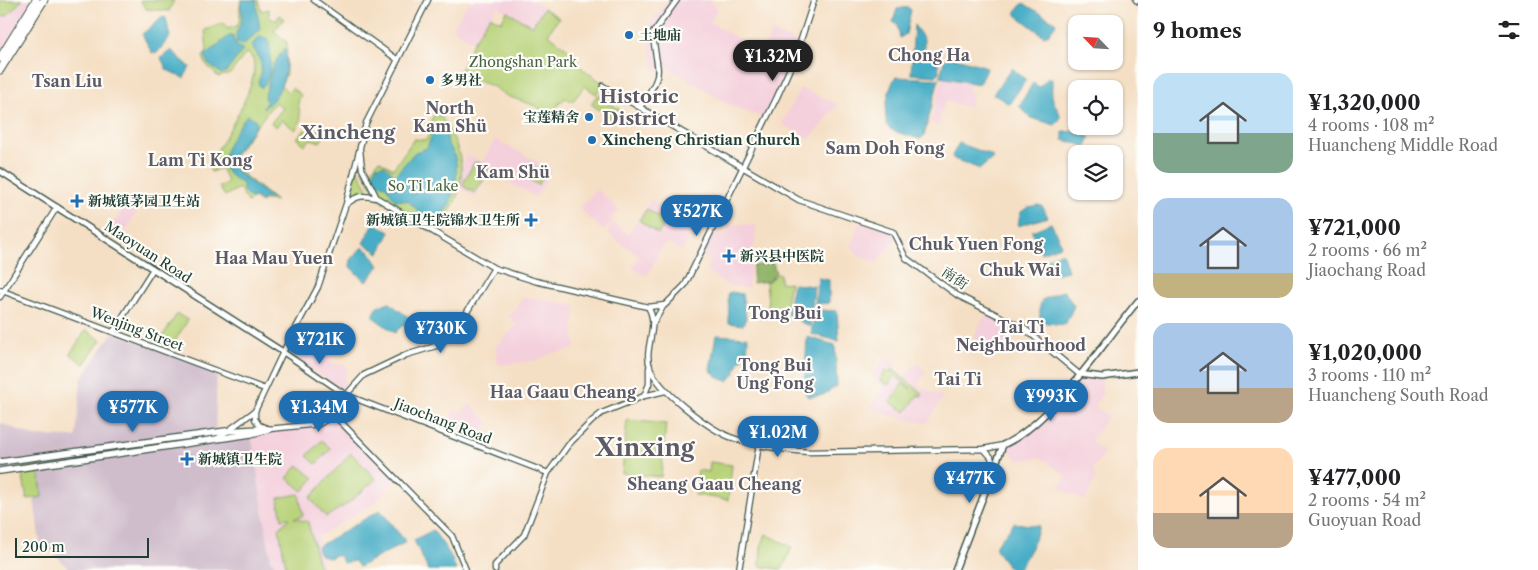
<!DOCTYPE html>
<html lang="en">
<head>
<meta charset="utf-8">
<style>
	body { margin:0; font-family:"Libre Caslon Text","Noto Serif SC",serif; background:#f2f2f2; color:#202124; height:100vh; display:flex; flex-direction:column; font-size:19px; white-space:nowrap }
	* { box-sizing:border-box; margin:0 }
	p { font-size:16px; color:#757577 }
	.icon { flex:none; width:28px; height:28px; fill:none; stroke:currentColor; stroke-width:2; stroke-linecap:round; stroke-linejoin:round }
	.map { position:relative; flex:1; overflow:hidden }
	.panel { display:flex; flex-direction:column; background:#fff; width:400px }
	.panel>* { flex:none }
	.needle { width:32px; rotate:295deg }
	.buttons { position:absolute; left:1068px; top:15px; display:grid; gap:10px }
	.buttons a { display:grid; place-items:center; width:55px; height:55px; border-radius:10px; background:#fff; box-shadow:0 1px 4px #0004; font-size:25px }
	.scale { position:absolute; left:15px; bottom:12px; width:134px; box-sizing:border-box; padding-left:5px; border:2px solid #1f3d34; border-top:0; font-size:14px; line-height:18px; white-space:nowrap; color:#1f3d34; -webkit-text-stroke:4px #fdfcf7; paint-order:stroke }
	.price { position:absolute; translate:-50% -42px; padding:0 11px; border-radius:18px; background:#1f6fb2; color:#fff; font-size:16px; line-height:32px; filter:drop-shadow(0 1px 2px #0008) }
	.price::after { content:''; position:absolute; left:50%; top:30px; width:15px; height:11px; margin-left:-8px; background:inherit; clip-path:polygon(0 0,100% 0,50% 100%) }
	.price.active { background:#222; color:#fff }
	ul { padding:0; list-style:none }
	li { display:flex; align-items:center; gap:15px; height:125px; padding:0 15px }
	li span { display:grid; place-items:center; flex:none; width:140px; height:100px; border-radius:15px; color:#555 }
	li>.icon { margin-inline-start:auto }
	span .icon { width:60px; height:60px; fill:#fffc; stroke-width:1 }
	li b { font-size:21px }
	h2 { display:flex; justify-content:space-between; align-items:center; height:60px; padding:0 15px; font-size:21px }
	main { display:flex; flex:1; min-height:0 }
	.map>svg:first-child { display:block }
	.built { fill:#f4cfdc }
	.industrial { fill:#d0bdcc }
	.green { fill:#b7d278; stroke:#6b8856 }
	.forest { fill:#91b468; stroke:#58784e }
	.water { fill:#46adc6; stroke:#32757d }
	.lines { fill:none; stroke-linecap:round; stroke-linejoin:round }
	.minor-casing { stroke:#3f554a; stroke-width:7 }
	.tertiary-casing { stroke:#3f554a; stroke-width:8 }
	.secondary-casing { stroke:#3f554a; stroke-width:8 }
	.trunk-casing { stroke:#3f554a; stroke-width:9 }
	.minor { stroke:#fff; stroke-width:4.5 }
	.tertiary { stroke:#fff; stroke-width:5 }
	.secondary { stroke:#fff; stroke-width:5.5 }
	.trunk { stroke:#fff; stroke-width:7 }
	.poi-dot { fill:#1f6fb2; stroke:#fdfcf7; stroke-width:2 }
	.labels { text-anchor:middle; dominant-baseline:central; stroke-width:4.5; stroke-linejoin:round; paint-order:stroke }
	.poi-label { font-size:14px; font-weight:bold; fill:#1f3d34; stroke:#fdfcf7; text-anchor:start }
	.park-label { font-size:14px; fill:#456245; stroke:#fdfcf7 }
	.street-label { font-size:14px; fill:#1f3d34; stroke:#fdfcf7 }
	.quarter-label { font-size:16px; font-weight:bold; fill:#5e5b68; stroke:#fdfcf7 }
	.district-label { font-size:19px; font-weight:bold; fill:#5e5b68; stroke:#fdfcf7 }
	.town-label { font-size:24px; font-weight:bold; fill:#5e5b68; stroke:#fdfcf7 }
</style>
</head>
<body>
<main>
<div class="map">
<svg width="1138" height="570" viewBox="0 0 1138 570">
	<rect width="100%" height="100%" fill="#fdfcf7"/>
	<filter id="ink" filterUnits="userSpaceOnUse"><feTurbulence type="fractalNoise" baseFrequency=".02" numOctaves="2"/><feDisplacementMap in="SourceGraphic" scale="10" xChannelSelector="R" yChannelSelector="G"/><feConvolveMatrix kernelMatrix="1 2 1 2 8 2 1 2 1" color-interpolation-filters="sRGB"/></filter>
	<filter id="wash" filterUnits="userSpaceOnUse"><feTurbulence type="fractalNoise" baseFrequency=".0096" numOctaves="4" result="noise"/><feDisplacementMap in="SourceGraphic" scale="20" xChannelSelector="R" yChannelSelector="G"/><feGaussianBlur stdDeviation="1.12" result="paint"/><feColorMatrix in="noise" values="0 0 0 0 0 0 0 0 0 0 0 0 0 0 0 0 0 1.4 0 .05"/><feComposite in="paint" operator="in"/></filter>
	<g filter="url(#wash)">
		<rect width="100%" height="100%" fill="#f5dfc4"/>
		<path class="built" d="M0 0H36L0 59Z
			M470 0H537V3L544 8 533 26 497 6 477 44 452 28Z
			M668 0H708L718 8 710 22 762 53 772 31 800 44 766 119 732 106 660 63 659 70H654L647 32 652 21Z
			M943 76 970 84 968 92 973 94 969 108 945 101 938 126 930 123Z
			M800 88 838 104 810 139 782 124Z
			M495 139 552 170 536 197 490 172 475 197 460 187 462 168 466 154 483 162Z
			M597 189 619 210 611 218 614 221 603 231 579 208Z
			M651 200 694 229 682 251 665 242 647 276 633 269 639 254 621 244 607 232 614 223 628 234Z
			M125 205 137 212 120 240 108 232Z
			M860 221 893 232 896 239 876 263 858 255 851 246Z
			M728 224 757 225 748 288 727 285 706 271 710 259 700 254 712 229 727 236Z
			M524 297 576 305 573 330 575 349 549 354 540 360 499 365 496 358V346L516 326 509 316Z
			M986 313 1016 329 1002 354 973 338Z
			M314 333 334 334 331 364 347 366 345 382 342 390 299 361Z
			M885 357 896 364 893 368 905 377 917 363 926 372 917 385 943 397 927 423 911 421 870 409 883 386 872 376Z
			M1079 374 1102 377V394L1094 405 1108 416 1091 441 1105 453 1093 468 1096 479 1085 501 1059 488 1066 476 1041 458 1019 460 1003 445 1018 438 1047 412Z
			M470 404 490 423 482 432 473 429 469 441 445 432 454 409 462 412Z
			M334 415 396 479 374 503 318 537 324 569 279 570 271 560 251 434 269 429 319 424Z"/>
		<path class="industrial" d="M113 332 217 371 215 439 251 434 271 560 279 570H70L49 549 41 551 34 498 42 497 39 465 0 471V423L34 436 76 437 81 380Z"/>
		<path class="green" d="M0 0H22L7 16 0 17Z
			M140 0H174L169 11 146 9Z
			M241 0H258L261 11 269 9V17L276 21 279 15 284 19 274 31 287 42 286 75 281 85 288 92 292 88 301 95 298 102 301 121 295 130 282 120 276 127 271 123 283 108 275 102 231 160 233 166 276 201 264 200 261 203 254 198 248 202 239 188 225 196 219 187 228 182 221 168 211 172 208 165C218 148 275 64 246 53L230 74 218 77 205 63 203 56 207 50 205 30 224 23 227 29 237 26C242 19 238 8 241 0Z
			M544 8 559 18 548 34 568 49 572 61 604 84 596 94 585 86 572 102 566 98 560 102 552 115 533 105 507 96 492 86 472 79 460 71 474 41 490 16 501 22 507 11 532 26Z
			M598 94 620 110 613 120 591 104Z
			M434 115H440C470 158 469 193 434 233L377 198 363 169 370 172 379 160 393 169 414 139 426 140 431 131 428 126Z
			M321 127 328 129 320 142 311 139 305 145 297 138 304 130 315 134Z
			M478 162 488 168V173L475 193 464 187 463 183 474 163Z
			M529 163 546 173 538 185 522 175Z
			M356 167 372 195 359 193 350 199Z
			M647 209 666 222 658 234 639 220Z
			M777 274H780V282L790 283 785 308 783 310 769 312 766 283Z
			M177 314 188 320 173 344 162 337Z
			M86 330 101 340 84 364 70 354Z
			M892 369 923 394 921 397 918 395 906 412 890 402 902 384 911 389 895 376 888 385 880 380 886 370 890 372Z
			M627 420 666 424 661 477 622 473Z
			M322 440 331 449 316 464 307 456Z
			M351 453 376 479 347 504 326 517 310 498Z
			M710 462 732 465 728 500 695 495 698 470 709 472Z
			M39 465 42 497 27 499 21 468Z
			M298 465 314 478 303 491 287 478Z
			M299 494 303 516 294 518 308 522 319 566 315 570H287L286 567 279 529 289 518 282 519 278 498Z
			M766 534 792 547 782 570 760 566 761 547Z"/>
		<path class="forest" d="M773 263 776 273 768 281 753 283V266Z"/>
		<path class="water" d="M242 0H256L260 30 243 45 237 43 236 33C240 25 245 16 240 7Z
			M1023 3 1055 22 1056 24 1049 34 1044 36 1016 15V11Z
			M908 7 911 10 906 34 900 38 897 25 893 22 897 9Z
			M163 17 166 18 170 37 157 53H152L142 34Z
			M914 25 924 39V52L938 58 939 73 936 76 911 74Z
			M229 36H233L236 45 243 50 227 71 222 74 208 64 205 55Z
			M260 36 268 39C272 52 272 77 263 87H260L258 82C265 67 260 57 251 45Z
			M285 48C289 67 282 98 263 108L267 100 264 99 273 65Z
			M171 50 190 67 184 78 167 70 161 58Z
			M949 56 984 66 987 68 979 84 940 77 944 61Z
			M1012 68 1026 80 1009 104 993 94Z
			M896 77 939 79 924 136 920 139C912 136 895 133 889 128 881 119 889 85 896 77Z
			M1049 77 1052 79C1052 85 1051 94 1053 100 1056 109 1066 116 1055 125L1031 118 1019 106 1033 83 1039 87Z
			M247 115 255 119 257 124 229 161 230 166 273 199 264 198 261 202 255 197 250 198 243 191V184C238 181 231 177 227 172 215 158 238 127 247 115Z
			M442 123 447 131 448 145C462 158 456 187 450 203 447 210 441 216 435 221L418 211 408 201 395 200 386 186 376 183 373 177 376 166 384 165 395 175 415 152 427 148 435 126Z
			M1073 131 1090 137 1086 146 1063 140V132Z
			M959 143 991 155 993 158 980 169 954 159 952 156Z
			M1037 205 1042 206 1048 217 1018 226 1020 213 1028 207Z
			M374 223 390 232 379 253 363 243Z
			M1051 223 1061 243 1060 246 1041 253 1032 231Z
			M362 247 370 252 379 266 366 282 350 267 351 260Z
			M1062 252 1068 271 1048 275 1047 259Z
			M818 278 829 280V303L815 304Z
			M793 284 814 286 810 327 787 314Z
			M1062 291 1065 292 1074 306 1065 325 1040 322V306L1042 300Z
			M731 292 742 294 746 318 743 325 729 323 728 294Z
			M389 302C398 311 411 317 420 327L416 329 412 325 407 329 403 325 395 333 373 317 377 307Z
			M817 310 837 311 839 341 811 334 815 312Z
			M716 335 748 337 747 355 739 362 735 373 728 381 721 379 710 370Z
			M807 337 835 345 837 386 823 395 808 397 804 391Z
			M380 510 406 542 359 567 355 561 343 563 341 557 335 555 330 558C322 557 319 555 317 547Z
			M1014 523 1039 526 1034 542 1019 569 1011 570 996 550V545Z
			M433 530 451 556 456 570H428L414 540Z"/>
	</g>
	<g filter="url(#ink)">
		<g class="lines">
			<defs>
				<path id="minor" d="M314 0 398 60
					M1136 0 1138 1
					M603 86 799 200 893 232 906 258 957 295 1025 329 1079 374
					M640 107C667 68 656 75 653 33L677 0
					M360 150 362 169 377 198 494 268 535 281 648 307 665 305 685 285 777 97 796 55 814 0
					M347 204C357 195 364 195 377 198
					M0 290 265 389
					M0 297 57 207
					M648 307C660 325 643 348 650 367 657 390 708 428 730 437 755 446 783 450 809 452L984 449 1003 445
					M654 322 664 305
					M113 332 153 269
					M283 352 346 395 548 473
					M644 396 649 384V368
					M255 411V419L259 425 269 429 319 424 334 415 346 395 364 375 406 355 436 346 454 333 494 268
					M334 415 452 536 466 570
					M218 438 255 411 283 352 318 287 346 204 366 123 428 0
					M984 449 991 457 994 469
					M495 570V565L524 535 548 473 569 444 592 421 602 413 644 396 665 391
					M739 570 759 444"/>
				<path id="tertiary" d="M0 171 283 352
					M1079 374 1102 377 1138 372
					M955 570 1003 445C1053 422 1102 344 1138 301"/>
				<path id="secondary" d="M0 462 226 431 259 429
					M0 471 251 434 269 429"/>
				<path id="trunk" d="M0 58 36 0
					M0 70 44 0"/>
			</defs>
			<use href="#minor" class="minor-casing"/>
			<use href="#tertiary" class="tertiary-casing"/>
			<use href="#secondary" class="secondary-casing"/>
			<use href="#trunk" class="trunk-casing"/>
			<use href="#minor" class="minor"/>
			<use href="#tertiary" class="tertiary"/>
			<use href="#secondary" class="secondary"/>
			<use href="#trunk" class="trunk"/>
		</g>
	</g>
	<g class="poi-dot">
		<circle cx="629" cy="35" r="5"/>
		<circle cx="430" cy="80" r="5"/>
		<circle cx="589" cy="117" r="5"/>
		<circle cx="592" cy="140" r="5"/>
		<path d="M74.5 193.5h5v5h5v5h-5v5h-5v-5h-5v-5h5z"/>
		<path d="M528.5 212.5h5v5h5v5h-5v5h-5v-5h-5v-5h5z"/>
		<path d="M726.5 248.5h5v5h5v5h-5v5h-5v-5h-5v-5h5z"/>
		<path d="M184.5 451.5h5v5h5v5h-5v5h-5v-5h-5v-5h5z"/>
	</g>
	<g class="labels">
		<g class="poi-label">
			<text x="639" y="35">土地庙</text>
			<text x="440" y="80">多男社</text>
			<text x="579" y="117" text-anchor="end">宝莲精舍</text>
			<text x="602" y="140">Xincheng Christian Church</text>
			<text x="88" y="201">新城镇茅园卫生站</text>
			<text x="520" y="220" text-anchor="end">新城镇卫生院锦水卫生所</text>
			<text x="740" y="256">新兴县中医院</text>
			<text x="198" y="459">新城镇卫生院</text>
		</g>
		<g class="park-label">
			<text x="523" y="62">Zhongshan Park</text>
			<text x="423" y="186">So Ti Lake</text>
		</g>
		<g class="street-label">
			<text transform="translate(148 252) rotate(33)">Maoyuan Road</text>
			<text transform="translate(955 278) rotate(34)">南街</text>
			<text transform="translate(137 329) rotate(21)">Wenjing Street</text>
			<text transform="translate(443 421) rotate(21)">Jiaochang Road</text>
		</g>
		<g class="quarter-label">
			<text x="929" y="55">Chong Ha</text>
			<text x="67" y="81">Tsan Liu</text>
			<text x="450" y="108">North<tspan x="450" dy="18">Kam Shü</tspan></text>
			<text x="885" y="148">Sam Doh Fong</text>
			<text x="200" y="160">Lam Ti Kong</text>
			<text x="513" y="172">Kam Shü</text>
			<text x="976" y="244">Chuk Yuen Fong</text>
			<text x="274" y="258">Haa Mau Yuen</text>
			<text x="1020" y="270">Chuk Wai</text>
			<text x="785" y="313">Tong Bui</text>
			<text x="1021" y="327">Tai Ti<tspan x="1021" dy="18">Neighbourhood</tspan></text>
			<text x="775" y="365">Tong Bui<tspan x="775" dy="18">Ung Fong</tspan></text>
			<text x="958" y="379">Tai Ti</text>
			<text x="563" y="392">Haa Gaau Cheang</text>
			<text x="714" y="484">Sheang Gaau Cheang</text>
		</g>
		<g class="district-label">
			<text x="639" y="96">Historic<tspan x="639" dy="22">District</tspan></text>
			<text x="348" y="132">Xincheng</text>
		</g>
		<g class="town-label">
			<text x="645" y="447">Xinxing</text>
		</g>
	</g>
</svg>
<div class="buttons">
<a><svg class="needle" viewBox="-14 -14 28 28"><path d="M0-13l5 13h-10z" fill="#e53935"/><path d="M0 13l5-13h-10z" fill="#757577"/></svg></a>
<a><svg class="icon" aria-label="locate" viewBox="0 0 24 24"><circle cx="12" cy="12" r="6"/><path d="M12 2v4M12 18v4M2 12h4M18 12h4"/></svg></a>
<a><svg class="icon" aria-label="layers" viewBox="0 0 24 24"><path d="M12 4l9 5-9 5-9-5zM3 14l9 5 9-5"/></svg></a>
</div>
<div class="scale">200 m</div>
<b class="price active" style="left:773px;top:82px">¥1.32M</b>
<b class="price" style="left:697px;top:237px">¥527K</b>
<b class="price" style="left:441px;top:354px">¥730K</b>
<b class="price" style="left:320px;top:365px">¥721K</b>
<b class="price" style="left:1051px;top:422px">¥993K</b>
<b class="price" style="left:133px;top:433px">¥577K</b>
<b class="price" style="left:319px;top:433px">¥1.34M</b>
<b class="price" style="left:778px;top:458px">¥1.02M</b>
<b class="price" style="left:970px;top:504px">¥477K</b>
</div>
<section class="panel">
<h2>9 homes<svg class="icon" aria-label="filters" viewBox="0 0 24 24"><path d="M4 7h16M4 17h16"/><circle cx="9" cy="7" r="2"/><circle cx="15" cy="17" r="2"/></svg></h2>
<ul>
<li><span style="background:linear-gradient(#bfe0f5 60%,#7fa58c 0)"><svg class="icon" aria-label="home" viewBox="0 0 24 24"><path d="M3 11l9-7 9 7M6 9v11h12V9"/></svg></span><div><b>¥1,320,000</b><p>4 rooms · 108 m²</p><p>Huancheng Middle Road</p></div></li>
<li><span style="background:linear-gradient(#a9c7e8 75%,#c2b280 0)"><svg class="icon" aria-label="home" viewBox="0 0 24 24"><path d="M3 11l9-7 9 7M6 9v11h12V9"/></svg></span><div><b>¥721,000</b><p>2 rooms · 66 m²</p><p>Jiaochang Road</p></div></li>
<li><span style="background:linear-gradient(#a9c7e8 65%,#b9a48a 0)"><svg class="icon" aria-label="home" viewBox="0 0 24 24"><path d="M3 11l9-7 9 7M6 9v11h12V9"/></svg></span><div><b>¥1,020,000</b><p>3 rooms · 110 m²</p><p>Huancheng South Road</p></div></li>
<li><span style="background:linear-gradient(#ffd9b3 65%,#b9a48a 0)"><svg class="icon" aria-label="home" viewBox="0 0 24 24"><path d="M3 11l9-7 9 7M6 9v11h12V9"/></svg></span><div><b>¥477,000</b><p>2 rooms · 54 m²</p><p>Guoyuan Road</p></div></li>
</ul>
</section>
</main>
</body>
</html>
